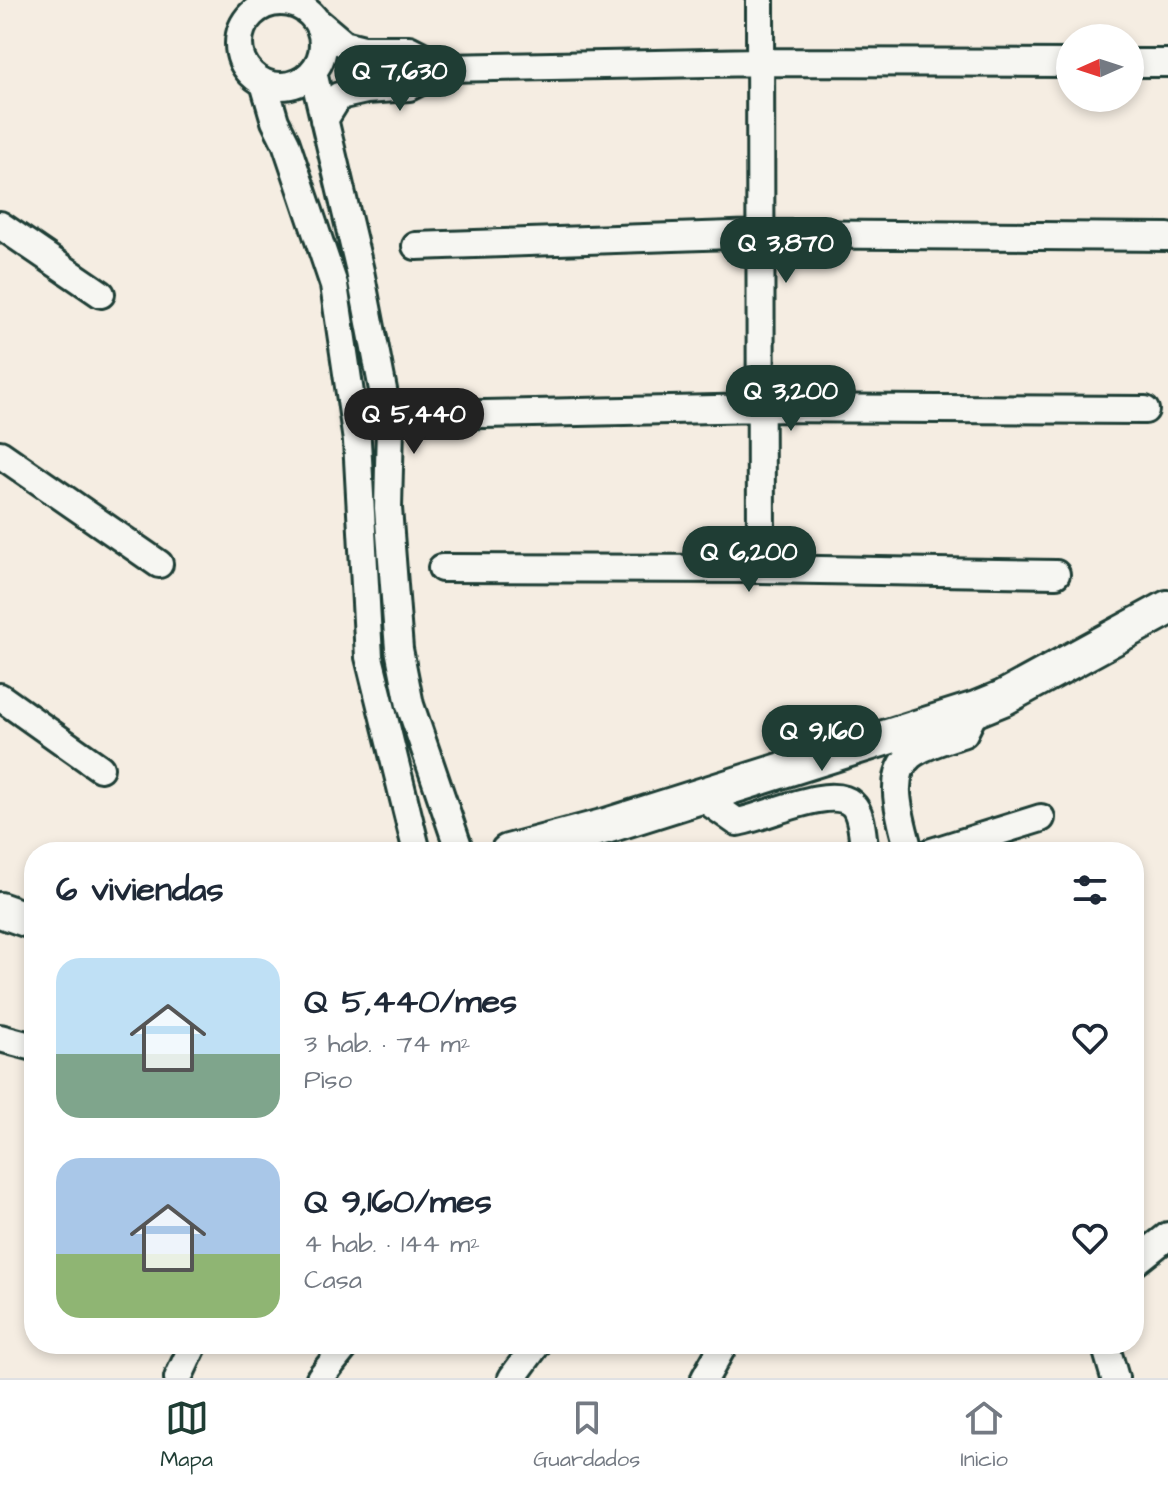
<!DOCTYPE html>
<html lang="es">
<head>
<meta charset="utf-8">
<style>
	body { margin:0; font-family:"Architects Daughter",sans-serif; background:#f6f6f7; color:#1f2937; height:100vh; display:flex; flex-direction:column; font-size:30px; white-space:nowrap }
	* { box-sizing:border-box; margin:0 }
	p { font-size:26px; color:#747a83 }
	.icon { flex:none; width:44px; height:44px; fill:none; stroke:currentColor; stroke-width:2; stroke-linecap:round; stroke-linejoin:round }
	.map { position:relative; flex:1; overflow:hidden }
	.panel { position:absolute; left:24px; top:842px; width:1120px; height:512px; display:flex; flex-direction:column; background:#fff; border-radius:32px; box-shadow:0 4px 12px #0003 }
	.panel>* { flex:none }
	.needle { width:52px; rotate:267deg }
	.buttons { position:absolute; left:1056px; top:24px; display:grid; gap:16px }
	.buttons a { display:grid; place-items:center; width:88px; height:88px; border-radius:50%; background:#fff; box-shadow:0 4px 12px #0003; font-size:40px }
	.price { position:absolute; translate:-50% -68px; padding:0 18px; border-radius:28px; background:#1f3d34; color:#fff; font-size:26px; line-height:52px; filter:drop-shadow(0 2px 4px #0008) }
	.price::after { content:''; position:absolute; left:50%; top:48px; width:24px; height:18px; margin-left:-12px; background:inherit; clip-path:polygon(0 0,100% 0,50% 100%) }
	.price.active { background:#222; color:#fff }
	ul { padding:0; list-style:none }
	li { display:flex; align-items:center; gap:24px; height:200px; padding:0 32px }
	li span { display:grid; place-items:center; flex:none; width:224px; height:160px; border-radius:24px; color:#555 }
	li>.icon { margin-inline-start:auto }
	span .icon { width:96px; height:96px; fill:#fffc; stroke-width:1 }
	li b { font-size:34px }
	h2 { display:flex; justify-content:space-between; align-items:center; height:96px; padding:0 32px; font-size:34px }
	.tabs { display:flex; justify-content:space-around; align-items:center; height:112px; border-top:2px solid #e0e1e3; background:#fff; font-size:22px; color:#747a83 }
	.tabs a { display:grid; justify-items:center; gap:4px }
	.tabs .active { color:#1f3d34 }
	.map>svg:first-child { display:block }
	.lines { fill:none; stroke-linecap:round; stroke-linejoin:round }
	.minor-casing { stroke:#1f3d34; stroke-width:32 }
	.major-casing { stroke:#1f3d34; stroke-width:40 }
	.minor { stroke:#f6f6f2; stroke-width:26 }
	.major { stroke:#f6f6f2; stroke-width:34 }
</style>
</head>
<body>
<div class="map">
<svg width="1168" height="1378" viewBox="0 0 1168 1378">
	<rect width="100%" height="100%" fill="#f5ede2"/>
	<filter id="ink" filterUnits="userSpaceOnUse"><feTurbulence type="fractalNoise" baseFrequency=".0125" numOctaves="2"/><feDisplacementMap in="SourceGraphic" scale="16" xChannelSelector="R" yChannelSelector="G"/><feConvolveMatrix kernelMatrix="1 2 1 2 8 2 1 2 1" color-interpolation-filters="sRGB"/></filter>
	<g filter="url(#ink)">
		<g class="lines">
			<defs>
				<path id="minor" d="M760 0 761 569
					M239 44a42 42 0 1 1 84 0a42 42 0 1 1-84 0Z
					M318 22 344 44 364 49H409L446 68
					M1130 63H1168
					M313 72 360 271 390 426 388 508 399 649 410 705 460 852
					M264 83 275 121 286 143 334 285 357 441 369 657 417 852
					M324 120 339 96 366 90 409 87 446 68 760 62 1070 63
					M0 225 101 294
					M416 246 761 234 1168 237
					M437 415 761 408 1145 410
					M0 454 159 564
					M442 568 761 569 1056 574
					M0 697 100 768
					M700 796 737 822C764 818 831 784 852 804 863 814 862 838 865 852
					M909 852C903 824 884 776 911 755 926 744 948 739 964 733L976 709
					M932 852 1041 818
					M0 1038 34 1047
					M1134 1263 1168 1236
					M1105 1344 1115 1378
					M178 1378 194 1344
					M320 1378 347 1344
					M512 1378 537 1344
					M705 1378 724 1344"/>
				<path id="major" d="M508 852 606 826 976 709 1003 698 1168 608
					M0 910 34 922"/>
			</defs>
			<use href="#minor" class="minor-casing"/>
			<use href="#major" class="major-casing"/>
			<use href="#minor" class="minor"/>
			<use href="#major" class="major"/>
		</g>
	</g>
</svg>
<div class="buttons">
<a><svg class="needle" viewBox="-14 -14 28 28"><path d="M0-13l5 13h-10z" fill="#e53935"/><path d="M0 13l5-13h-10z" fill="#747a83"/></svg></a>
</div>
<b class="price" style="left:400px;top:113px">Q 7,630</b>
<b class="price" style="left:786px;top:285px">Q 3,870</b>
<b class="price" style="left:791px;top:433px">Q 3,200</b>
<b class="price active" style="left:414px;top:456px">Q 5,440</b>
<b class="price" style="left:749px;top:594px">Q 6,200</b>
<b class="price" style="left:822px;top:773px">Q 9,160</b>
<section class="panel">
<h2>6 viviendas<svg class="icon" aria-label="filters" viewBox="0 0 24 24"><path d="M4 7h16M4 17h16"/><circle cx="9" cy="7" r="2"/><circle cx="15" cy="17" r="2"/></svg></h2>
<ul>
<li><span style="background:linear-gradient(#bfe0f5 60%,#7fa58c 0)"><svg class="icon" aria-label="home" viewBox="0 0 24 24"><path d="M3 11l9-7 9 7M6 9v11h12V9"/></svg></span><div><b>Q 5,440/mes</b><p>3 hab. · 74 m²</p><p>Piso</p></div><svg class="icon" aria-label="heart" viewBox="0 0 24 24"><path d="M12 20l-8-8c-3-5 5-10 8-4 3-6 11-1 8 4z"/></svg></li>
<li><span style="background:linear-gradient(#a9c7e8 60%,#8fb573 0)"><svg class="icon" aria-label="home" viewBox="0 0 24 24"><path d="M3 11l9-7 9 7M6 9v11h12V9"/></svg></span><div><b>Q 9,160/mes</b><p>4 hab. · 144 m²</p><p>Casa</p></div><svg class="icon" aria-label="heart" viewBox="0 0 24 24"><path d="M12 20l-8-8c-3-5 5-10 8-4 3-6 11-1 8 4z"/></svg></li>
</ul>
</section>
</div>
<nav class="tabs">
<a class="active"><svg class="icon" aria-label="map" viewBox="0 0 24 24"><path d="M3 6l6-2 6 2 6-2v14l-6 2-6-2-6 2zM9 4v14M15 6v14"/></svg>Mapa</a>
<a><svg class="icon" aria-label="saved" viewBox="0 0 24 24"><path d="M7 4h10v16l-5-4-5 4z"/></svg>Guardados</a>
<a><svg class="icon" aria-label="home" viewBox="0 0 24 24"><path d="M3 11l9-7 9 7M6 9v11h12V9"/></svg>Inicio</a>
</nav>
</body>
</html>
